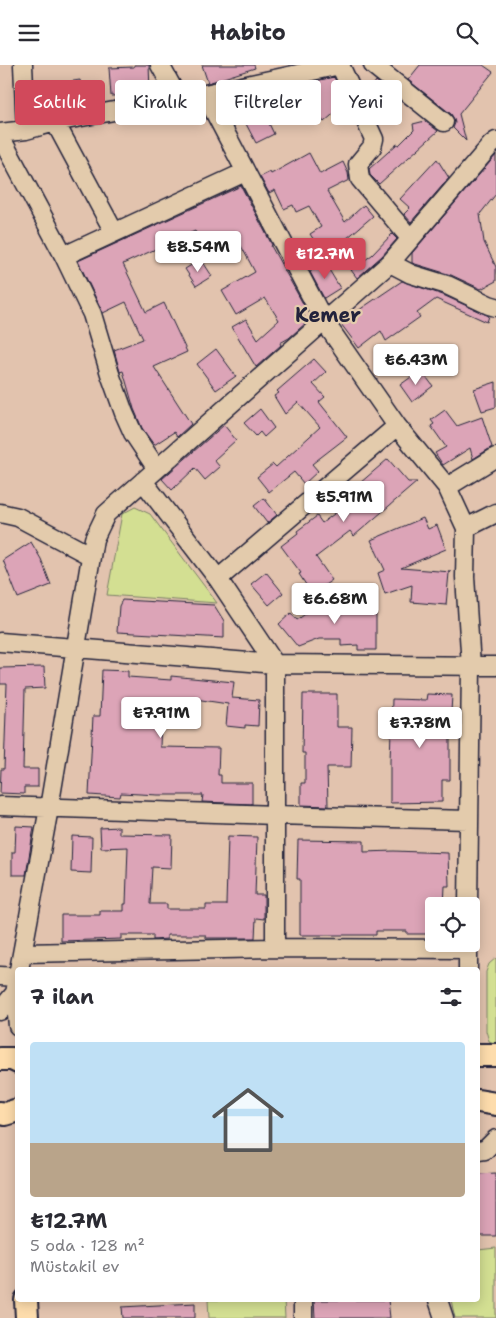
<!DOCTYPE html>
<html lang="tr">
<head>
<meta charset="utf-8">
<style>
	body { margin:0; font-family:"Shantell Sans",sans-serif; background:#f2f2f3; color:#2b2b33; height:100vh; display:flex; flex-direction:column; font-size:19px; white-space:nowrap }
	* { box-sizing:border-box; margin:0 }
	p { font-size:16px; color:#7c7c81 }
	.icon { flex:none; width:28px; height:28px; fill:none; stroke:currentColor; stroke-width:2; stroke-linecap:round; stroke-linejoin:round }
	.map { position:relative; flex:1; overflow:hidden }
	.drawer { position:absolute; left:15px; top:902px; width:465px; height:335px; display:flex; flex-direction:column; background:#fff; border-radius:5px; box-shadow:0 2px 12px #0003 }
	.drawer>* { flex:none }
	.guide { position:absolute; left:15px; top:15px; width:466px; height:45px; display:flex; gap:10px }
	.controls { position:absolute; left:425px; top:832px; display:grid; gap:10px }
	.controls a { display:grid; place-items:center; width:55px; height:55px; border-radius:5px; background:#fff; box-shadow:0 2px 12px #0003; font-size:25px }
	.price { position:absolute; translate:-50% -42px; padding:0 11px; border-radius:5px; background:#fff; color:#222; font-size:16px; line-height:32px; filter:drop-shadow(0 1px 2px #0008) }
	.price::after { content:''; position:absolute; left:50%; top:30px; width:15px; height:11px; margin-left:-8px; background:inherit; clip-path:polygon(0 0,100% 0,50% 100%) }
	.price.on { background:#d1495b; color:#fff }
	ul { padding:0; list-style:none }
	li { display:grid; align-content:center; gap:10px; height:265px; padding:0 15px }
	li+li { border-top:1px solid #e1e1e2 }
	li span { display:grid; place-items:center; height:155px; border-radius:5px; color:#555 }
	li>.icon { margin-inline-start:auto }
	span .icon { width:90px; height:90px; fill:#fffc; stroke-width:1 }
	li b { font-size:21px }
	h2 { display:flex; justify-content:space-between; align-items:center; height:60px; padding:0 15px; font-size:21px }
	.tag { padding:0 18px; border-radius:5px; background:#fff; box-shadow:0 2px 12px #0003; font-size:18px; line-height:45px }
	.tag.on { background:#d1495b; color:#fff }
	header { display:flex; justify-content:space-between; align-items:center; height:65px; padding:0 15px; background:#fff; font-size:22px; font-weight:700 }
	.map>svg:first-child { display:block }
	.green { fill:#d3df92; stroke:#7a8066 }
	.building { fill:#dca4b7; stroke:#22223b }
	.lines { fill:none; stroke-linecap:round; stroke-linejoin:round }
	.minor-casing { stroke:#22223b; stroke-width:21 }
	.major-casing { stroke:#22223b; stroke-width:26 }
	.minor { stroke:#e3cbac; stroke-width:18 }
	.major { stroke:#fddcac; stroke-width:22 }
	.labels { text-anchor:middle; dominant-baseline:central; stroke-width:4.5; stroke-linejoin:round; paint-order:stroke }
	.district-label { font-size:20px; font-weight:bold; fill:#22223b; stroke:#e3cbac }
</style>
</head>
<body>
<header><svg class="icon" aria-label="menu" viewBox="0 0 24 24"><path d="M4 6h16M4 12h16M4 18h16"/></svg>Habito<svg class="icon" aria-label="search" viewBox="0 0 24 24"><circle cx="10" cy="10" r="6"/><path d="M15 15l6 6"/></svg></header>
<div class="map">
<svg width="496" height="1253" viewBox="0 0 496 1253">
	<rect width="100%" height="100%" fill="#e2c3ae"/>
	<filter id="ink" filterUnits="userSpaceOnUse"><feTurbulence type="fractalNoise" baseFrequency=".02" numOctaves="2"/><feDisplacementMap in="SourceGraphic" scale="10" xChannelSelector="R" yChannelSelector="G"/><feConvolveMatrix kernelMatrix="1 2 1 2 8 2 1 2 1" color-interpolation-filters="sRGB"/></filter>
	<g filter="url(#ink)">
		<path class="green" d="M135 442 150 449 217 538 107 530 122 449Z
			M496 893V979L489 976 486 966V907L489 899Z
			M496 1183V1253H455L451 1235H478V1185Z
			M208 1235H284L285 1253H209Z"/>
		<path class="building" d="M134 0H149L150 26 134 27V30L111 31 109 3 134 2Z
			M202 0H254L255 3 208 18Z
			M420 0H483L493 7 459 49 466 76 453 63 455 58 454 54 451 49 408 15Z
			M334 12 346 38 324 57 313 43 267 53 255 29Z
			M80 15 84 38 64 40 61 18Z
			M376 16 390 27 380 43 368 35 366 31Z
			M264 48 274 69 256 78 245 57Z
			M425 56 438 66 379 119 370 110 369 104 397 79 399 80 414 65 413 59Z
			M309 88 320 109 343 97 348 108 349 115 327 126 345 157 364 140 373 151 346 174 323 189 310 169 321 162 309 141 296 147 293 140 284 144 275 125 269 128 260 112 270 107 271 109Z
			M496 90V129L480 149 484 177 496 202V216L481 224 451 210 412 198V188Z
			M437 94 449 113 411 157 404 149 410 143 400 134Z
			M241 121 272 180 271 181 306 244 302 247 307 257 289 273 280 278 281 280 256 302 232 262 246 254 258 274 279 255 265 233 236 250 222 226 255 207 240 179 208 194 195 166 123 199 146 247 164 238 187 287 154 302 191 359 177 372 174 367 154 380 142 363 134 344 123 306 120 307 114 285 143 274 126 237 103 248 78 196Z
			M392 169 397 174 382 191 357 213 351 205 372 190Z
			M201 194 212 211 196 221 185 204Z
			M325 198 340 223 324 233 310 207Z
			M402 216 443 230 489 251 487 257 436 234 417 248 420 252 386 276 381 266 359 283 341 259 359 245Z
			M216 284 236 311 216 325 197 299Z
			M314 294 326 307 313 319 325 332 319 337 347 372 312 399 318 406 304 419 294 407 269 427 257 412 273 399 276 402 320 362 298 337 285 349 274 331 279 328 277 326Z
			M421 305 433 321 412 337 400 320Z
			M496 317V342L482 346 474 324Z
			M260 344 274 363 264 372 260 367 256 371 244 358Z
			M445 345 457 361 482 352 492 382 473 394 470 383 443 400 435 388 446 382 431 361 434 359 431 355Z
			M224 360 236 375 214 395 220 402 205 415 195 403 172 425 162 414Z
			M388 394 408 417H417L354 471 350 466 316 492 332 515 312 529 299 509 301 508 281 481 298 468 297 466 317 451 322 458 366 425 360 418Z
			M264 433 277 450 267 458 254 441Z
			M423 453 428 464 437 460 446 484 401 503 451 507 449 508 446 540 411 537 412 520 385 529 378 508 385 505 371 475Z
			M31 477 41 494 51 520 18 533 3 495Z
			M266 507 283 528 269 540 251 519Z
			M122 535 214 540 224 556V573L117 567 119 541Z
			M355 538V540H376V585H358V580L341 581V574H319L298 582 279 559 291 548 297 555 319 539Z
			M44 602 45 623 25 624 23 704H38V722H24V729L0 728 1 704H4L7 619H0V603Z
			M102 605 128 606V612L171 615V611L234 617 232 633 259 635 258 661 245 660V663L226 661 228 639 195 634V637H193L191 658 161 656 160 682 219 683 218 710H221V718H252V739L202 737 203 730H158L121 728 120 732 89 730 93 651H100Z
			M303 629H337V662H352L351 702H327L328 741 301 740V718H305V688H302Z
			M427 629 452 630 451 647H450V715H442V737L390 738V696L392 634 426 635Z
			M16 761 34 762 26 810H12V787H15Z
			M119 762V769L172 770 171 803 152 802 150 839H167V844H206V840H226L228 771 257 772 255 830H264V854L256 853 255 873H206V870H167V874L153 875V870H121V874L61 876V850H100V846H124V839H126L128 782 101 783 100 763Z
			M72 771 92 772 91 808 71 807Z
			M298 775 364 776V787L394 786 448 788 449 821H445L444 841H434V869H407V866H376V870H300V814H297Z
			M496 1108V1171H478V1109Z
			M314 1235H388L390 1253H315Z
			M195 1238V1253H123L122 1242Z"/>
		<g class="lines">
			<defs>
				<path id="minor" d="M23 0 26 65
					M160 0 178 33
					M340 0 374 74 372 82 358 99 360 114 410 173
					M373 0 444 57
					M205 29 324 256 397 361 447 422 466 463 465 512 471 601 468 841
					M55 57 114 167
					M0 68 26 65 55 57 205 29 340 0
					M0 71 64 191 92 249 110 309 124 348 133 368 157 404
					M64 191 245 107
					M390 198 411 209 447 220 489 240 496 242
					M143 416 218 514 275 599V883
					M447 422 496 392
					M0 448 18 452 91 491
					M466 463 496 448
					M218 514 397 361
					M0 577 275 599 496 601
					M0 741 275 750 469 755
					M23 888 275 883 468 884
					M19 905 49 743 94 474 106 449 390 198 491 80 496 76
					M468 905V879
					M0 911 18 912
					M18 913 15 928 18 961
					M0 946 15 928
					M478 1086 485 1085 496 1074
					M303 1235V1253
					M438 1235 444 1253"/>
				<path id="major" d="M478 990H496
					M0 994H12L18 997
					M478 1036 496 1039
					M0 1048 5 1049 18 1045
					M26 1235 27 1253"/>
			</defs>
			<use href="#minor" class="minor-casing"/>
			<use href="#major" class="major-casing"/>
			<use href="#minor" class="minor"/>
			<use href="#major" class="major"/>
		</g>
	</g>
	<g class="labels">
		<g class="district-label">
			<text x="328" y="250">Kemer</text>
		</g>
	</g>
</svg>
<div class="controls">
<a><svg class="icon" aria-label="locate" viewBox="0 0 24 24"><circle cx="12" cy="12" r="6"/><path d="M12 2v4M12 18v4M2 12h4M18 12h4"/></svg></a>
</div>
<b class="price" style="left:198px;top:208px">₺8.54M</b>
<b class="price on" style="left:325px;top:215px">₺12.7M</b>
<b class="price" style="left:416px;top:321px">₺6.43M</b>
<b class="price" style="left:344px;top:458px">₺5.91M</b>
<b class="price" style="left:335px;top:560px">₺6.68M</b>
<b class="price" style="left:161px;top:674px">₺7.91M</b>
<b class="price" style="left:420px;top:684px">₺7.78M</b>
<div class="guide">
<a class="tag on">Satılık</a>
<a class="tag">Kiralık</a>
<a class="tag">Filtreler</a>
<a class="tag">Yeni</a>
</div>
<section class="drawer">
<h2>7 ilan<svg class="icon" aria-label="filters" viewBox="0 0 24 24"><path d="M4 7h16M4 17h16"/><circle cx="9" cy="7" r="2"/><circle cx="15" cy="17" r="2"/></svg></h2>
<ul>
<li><span style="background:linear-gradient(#bfe0f5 65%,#b9a48a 0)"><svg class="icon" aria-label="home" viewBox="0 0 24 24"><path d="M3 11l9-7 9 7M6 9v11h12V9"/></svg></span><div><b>₺12.7M</b><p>5 oda · 128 m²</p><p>Müstakil ev</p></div></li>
</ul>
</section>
</div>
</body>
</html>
